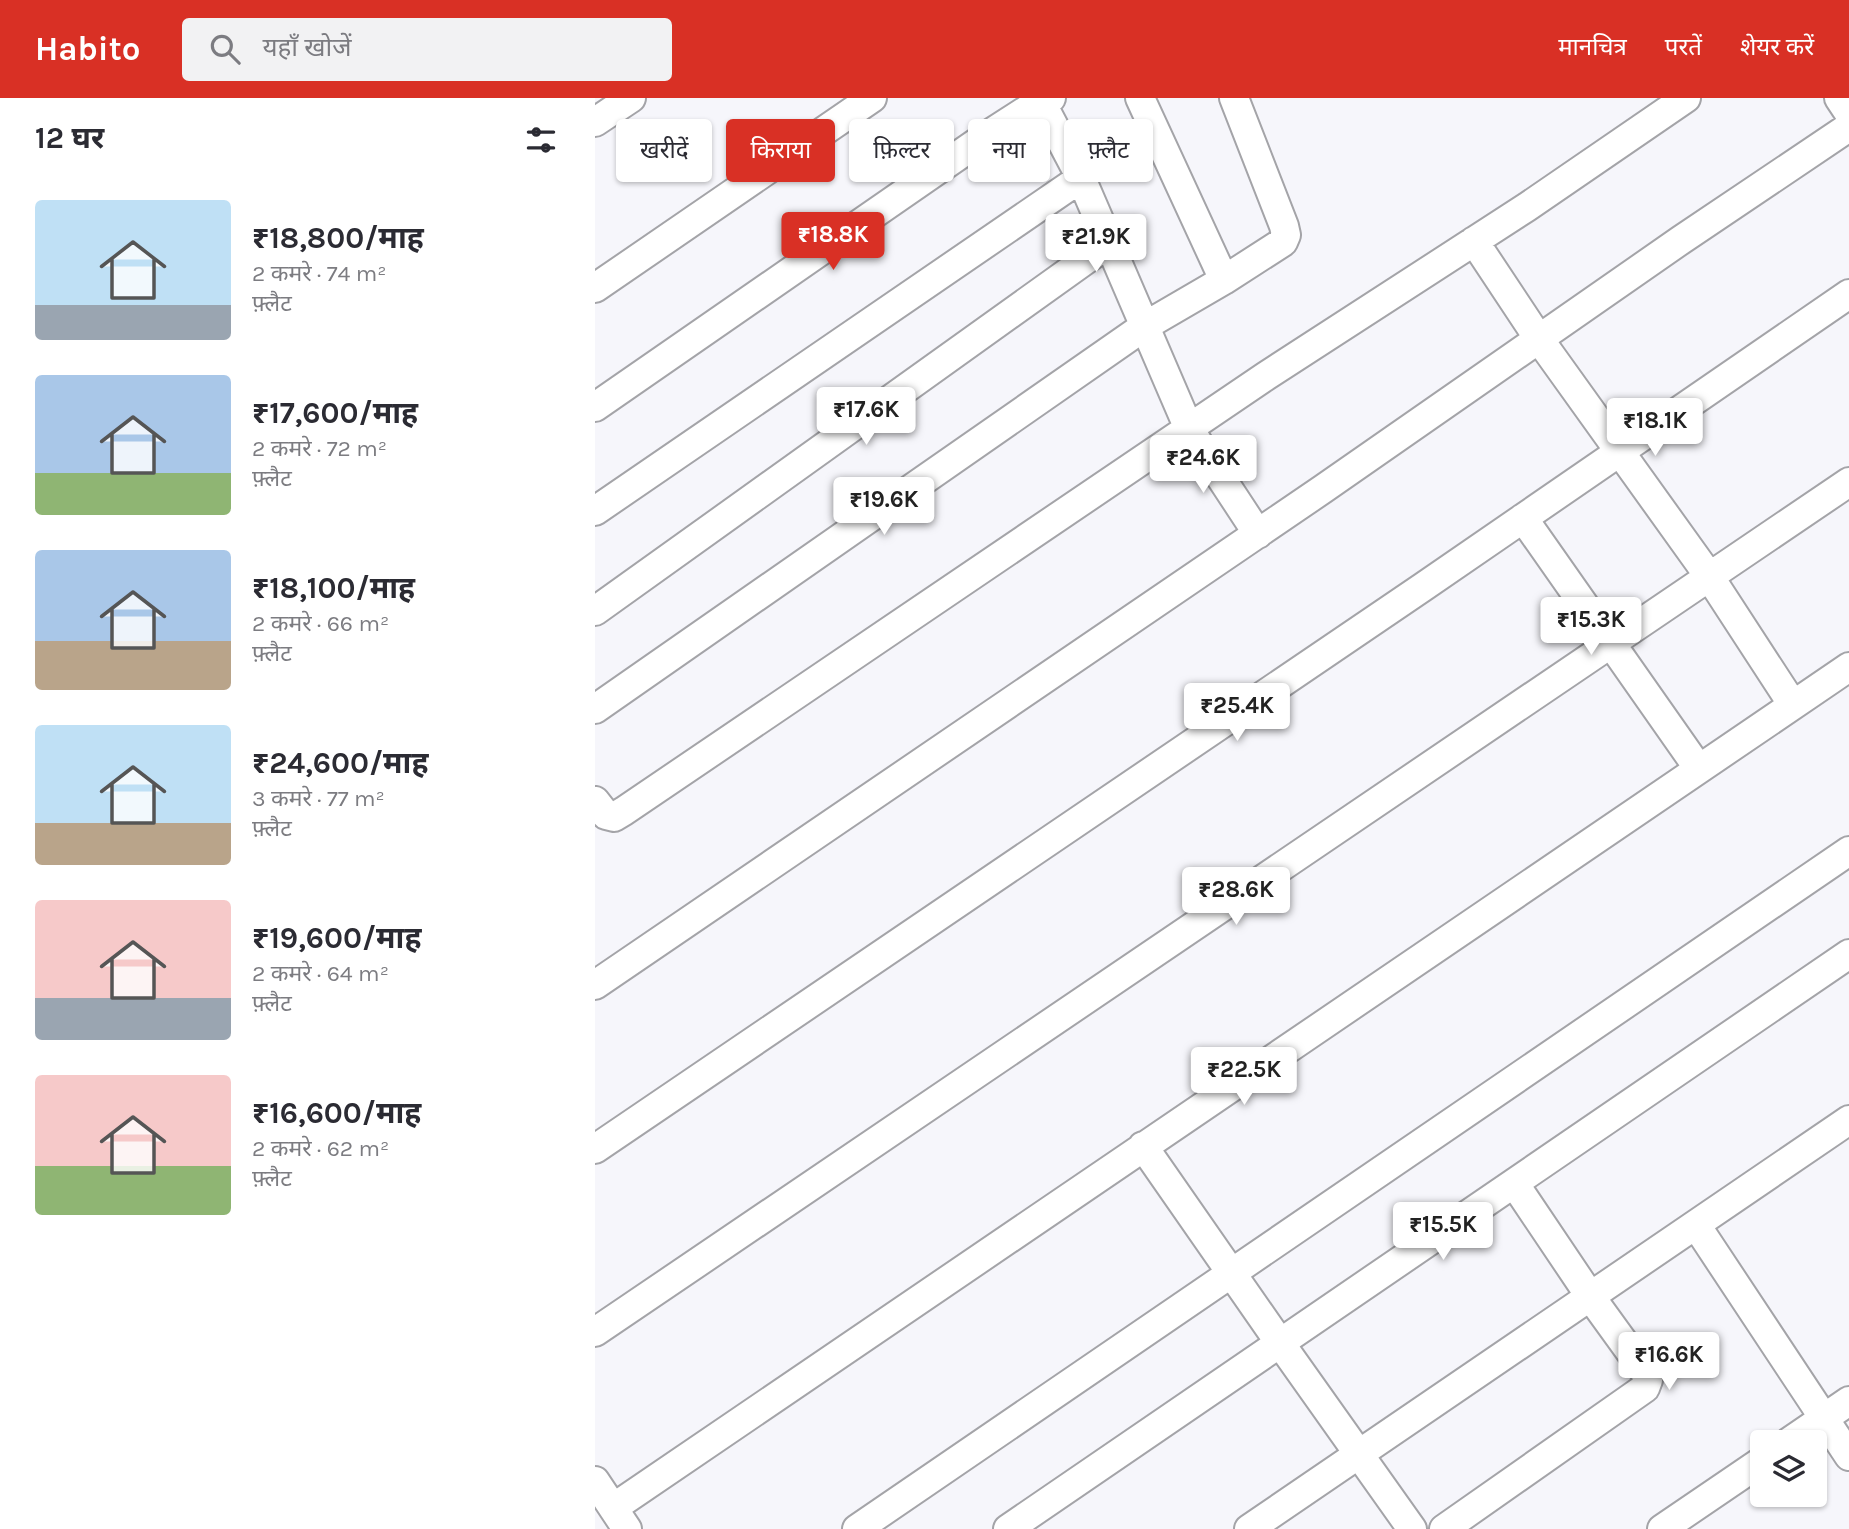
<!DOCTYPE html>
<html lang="hi">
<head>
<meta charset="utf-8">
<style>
	body { margin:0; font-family:Karla,"Noto Sans Devanagari",sans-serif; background:#f2f2f3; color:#2b2b33; height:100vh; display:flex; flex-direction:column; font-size:26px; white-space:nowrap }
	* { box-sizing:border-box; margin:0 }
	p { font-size:23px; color:#7c7c81 }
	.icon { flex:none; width:38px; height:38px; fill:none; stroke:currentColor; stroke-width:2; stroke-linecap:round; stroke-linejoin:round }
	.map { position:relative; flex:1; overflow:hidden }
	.side { display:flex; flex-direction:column; background:#fff; width:595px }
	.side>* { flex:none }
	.hud { position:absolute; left:21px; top:21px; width:665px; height:63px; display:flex; gap:14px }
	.tools { position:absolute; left:1155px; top:1332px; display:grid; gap:14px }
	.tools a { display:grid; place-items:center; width:77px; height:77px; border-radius:7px; background:#fff; box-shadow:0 2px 5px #0004; font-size:35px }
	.price { position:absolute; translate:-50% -60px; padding:0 16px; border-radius:7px; background:#fff; color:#222; font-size:23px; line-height:46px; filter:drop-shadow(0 2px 4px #0008) }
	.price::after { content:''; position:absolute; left:50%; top:42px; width:21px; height:16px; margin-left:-10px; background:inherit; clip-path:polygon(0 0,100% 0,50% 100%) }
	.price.active { background:#d93025; color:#fff }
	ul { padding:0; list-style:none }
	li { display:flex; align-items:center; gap:21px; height:175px; padding:0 35px }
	li span { display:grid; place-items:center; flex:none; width:196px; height:140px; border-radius:7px; color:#555 }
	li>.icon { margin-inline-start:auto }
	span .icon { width:84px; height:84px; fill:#fffc; stroke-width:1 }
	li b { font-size:30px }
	h2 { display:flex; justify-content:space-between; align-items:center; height:84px; padding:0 35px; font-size:30px }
	.chip { padding:0 24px; border-radius:7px; background:#fff; box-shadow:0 2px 5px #0004; font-size:24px; line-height:63px }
	.chip.active { background:#d93025; color:#fff }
	header { display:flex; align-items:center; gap:42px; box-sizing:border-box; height:98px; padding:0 35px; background:#d93025; color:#fff }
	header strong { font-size:33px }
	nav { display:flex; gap:38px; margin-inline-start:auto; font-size:24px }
	.search { width:490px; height:63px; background:#f2f2f3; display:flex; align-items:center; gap:18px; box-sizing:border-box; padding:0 24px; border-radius:7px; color:#7c7c81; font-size:26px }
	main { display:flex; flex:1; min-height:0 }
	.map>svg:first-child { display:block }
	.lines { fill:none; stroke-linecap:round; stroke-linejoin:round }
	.minor-casing { stroke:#a4a4a8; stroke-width:32 }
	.minor { stroke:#fff; stroke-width:28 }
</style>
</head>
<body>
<header>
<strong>Habito</strong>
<div class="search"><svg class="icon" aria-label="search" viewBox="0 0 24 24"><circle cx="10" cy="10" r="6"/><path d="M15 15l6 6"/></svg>यहाँ खोजें</div>
<nav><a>मानचित्र</a><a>परतें</a><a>शेयर करें</a></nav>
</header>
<main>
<section class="side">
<h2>12 घर<svg class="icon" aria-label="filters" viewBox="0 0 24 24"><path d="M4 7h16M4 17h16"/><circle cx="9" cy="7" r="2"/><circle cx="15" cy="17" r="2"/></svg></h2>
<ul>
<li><span style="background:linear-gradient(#bfe0f5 75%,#9aa5b1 0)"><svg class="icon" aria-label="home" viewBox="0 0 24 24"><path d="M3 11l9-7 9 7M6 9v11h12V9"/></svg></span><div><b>₹18,800/माह</b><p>2 कमरे · 74 m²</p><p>फ़्लैट</p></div></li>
<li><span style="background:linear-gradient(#a9c7e8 70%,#8fb573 0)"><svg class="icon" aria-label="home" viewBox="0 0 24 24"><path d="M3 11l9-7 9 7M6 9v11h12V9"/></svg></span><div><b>₹17,600/माह</b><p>2 कमरे · 72 m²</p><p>फ़्लैट</p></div></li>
<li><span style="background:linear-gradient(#a9c7e8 65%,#b9a48a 0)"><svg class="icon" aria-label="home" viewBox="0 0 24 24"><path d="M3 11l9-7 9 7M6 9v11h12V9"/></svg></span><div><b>₹18,100/माह</b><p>2 कमरे · 66 m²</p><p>फ़्लैट</p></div></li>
<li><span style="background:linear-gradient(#bfe0f5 70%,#b9a48a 0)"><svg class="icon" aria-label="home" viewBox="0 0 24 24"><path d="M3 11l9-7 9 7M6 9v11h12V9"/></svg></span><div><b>₹24,600/माह</b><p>3 कमरे · 77 m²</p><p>फ़्लैट</p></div></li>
<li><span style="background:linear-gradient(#f6c9c9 70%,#9aa5b1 0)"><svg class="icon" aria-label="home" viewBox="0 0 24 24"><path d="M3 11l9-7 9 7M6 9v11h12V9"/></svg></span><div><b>₹19,600/माह</b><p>2 कमरे · 64 m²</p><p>फ़्लैट</p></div></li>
<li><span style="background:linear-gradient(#f6c9c9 65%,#8fb573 0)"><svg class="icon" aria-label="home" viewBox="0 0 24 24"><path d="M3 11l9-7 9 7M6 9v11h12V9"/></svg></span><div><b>₹16,600/माह</b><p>2 कमरे · 62 m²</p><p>फ़्लैट</p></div></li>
</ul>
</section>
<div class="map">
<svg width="1254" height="1431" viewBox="0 0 1254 1431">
	<rect width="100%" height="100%" fill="#f6f6fb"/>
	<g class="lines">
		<defs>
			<path id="minor" d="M444 0 486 80 594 331 663 436
				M545 0 629 182
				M1244 0 1254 15
				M0 24 36 0
				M879 143 944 241 1114 478 1198 607
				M0 190 277 0
				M0 309 393 37 446 3 456 0
				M0 413 486 80
				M928 420 1104 671
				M0 513 514 145
				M0 611 550 228 629 182 688 144 691 137 689 128 639 0
				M0 703 11 717 19 719 29 713 671 278 932 109 1091 0
				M0 887 728 391 1086 142 1254 29
				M548 1048 685 1245 817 1431
				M0 1051 828 489 1254 196
				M1101 1127 1254 1358
				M0 1234 1254 384
				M1194 1344 1254 1303
				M0 1383 32 1431
				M18 1410 1254 569
				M262 1431 1254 753
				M413 1431 1254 856
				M654 1431 1254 1022
				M849 1431 1050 1290 1053 1282 1050 1274 995 1198 919 1085
				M1067 1431 1167 1363"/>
		</defs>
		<use href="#minor" class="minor-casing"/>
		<use href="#minor" class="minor"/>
	</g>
</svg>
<div class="tools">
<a><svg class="icon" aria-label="layers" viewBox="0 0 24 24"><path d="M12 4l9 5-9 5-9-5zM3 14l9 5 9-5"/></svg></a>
</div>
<b class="price active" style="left:238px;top:174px">₹18.8K</b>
<b class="price" style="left:501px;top:176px">₹21.9K</b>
<b class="price" style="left:271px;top:349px">₹17.6K</b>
<b class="price" style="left:1060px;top:360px">₹18.1K</b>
<b class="price" style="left:608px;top:397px">₹24.6K</b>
<b class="price" style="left:289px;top:439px">₹19.6K</b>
<b class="price" style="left:996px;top:559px">₹15.3K</b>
<b class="price" style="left:642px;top:645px">₹25.4K</b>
<b class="price" style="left:641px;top:829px">₹28.6K</b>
<b class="price" style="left:649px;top:1009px">₹22.5K</b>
<b class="price" style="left:848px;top:1164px">₹15.5K</b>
<b class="price" style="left:1074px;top:1294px">₹16.6K</b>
<div class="hud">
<a class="chip">खरीदें</a>
<a class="chip active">किराया</a>
<a class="chip">फ़िल्टर</a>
<a class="chip">नया</a>
<a class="chip">फ़्लैट</a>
</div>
</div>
</main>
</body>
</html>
